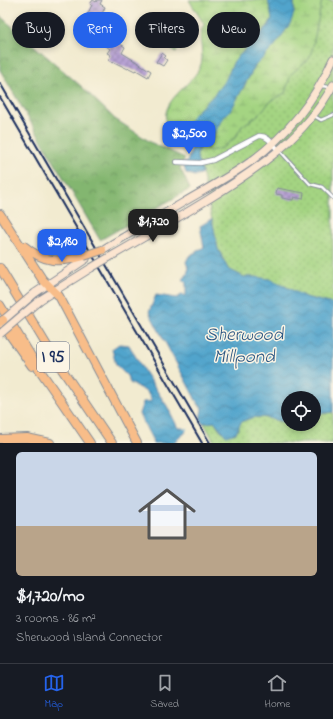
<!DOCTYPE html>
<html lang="en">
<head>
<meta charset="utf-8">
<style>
	body { margin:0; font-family:"Indie Flower",sans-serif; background:#20242c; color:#f1f3f6; height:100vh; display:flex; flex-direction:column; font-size:15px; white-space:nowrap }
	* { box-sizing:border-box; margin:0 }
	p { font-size:13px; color:#9ea1a6 }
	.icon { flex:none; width:22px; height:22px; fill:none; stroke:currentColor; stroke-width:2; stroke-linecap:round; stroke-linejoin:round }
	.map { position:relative; height:443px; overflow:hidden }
	.drawer { display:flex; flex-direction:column; background:#171b24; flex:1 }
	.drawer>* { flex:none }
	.guide { position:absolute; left:12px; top:12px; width:309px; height:36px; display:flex; gap:8px }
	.tools { position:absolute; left:281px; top:391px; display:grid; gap:8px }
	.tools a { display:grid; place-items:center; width:40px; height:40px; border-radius:50%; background:#171b24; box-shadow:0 2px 6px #0003; font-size:20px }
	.price { position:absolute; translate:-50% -34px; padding:0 9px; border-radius:8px; background:#2563eb; color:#fff; font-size:13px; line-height:26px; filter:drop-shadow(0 1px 2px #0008) }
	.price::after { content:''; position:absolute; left:50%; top:24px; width:12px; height:9px; margin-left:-6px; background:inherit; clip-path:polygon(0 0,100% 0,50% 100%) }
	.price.active { background:#222; color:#fff }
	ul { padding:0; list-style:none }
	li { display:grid; align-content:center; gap:8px; height:212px; padding:0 16px }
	li span { display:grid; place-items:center; height:124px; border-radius:6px; color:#555 }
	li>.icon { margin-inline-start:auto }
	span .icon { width:72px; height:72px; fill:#fffc; stroke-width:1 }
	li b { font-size:17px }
	.tag { padding:0 14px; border-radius:18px; background:#171b24; box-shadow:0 2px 6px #0003; font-size:14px; line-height:36px }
	.tag.active { background:#2563eb; color:#fff }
	.tabs { display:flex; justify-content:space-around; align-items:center; height:56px; border-top:1px solid #363941; background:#171b24; font-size:11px; color:#9ea1a6 }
	.tabs a { display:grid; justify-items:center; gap:2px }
	.tabs .active { color:#2563eb }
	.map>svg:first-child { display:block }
	.grass { fill:url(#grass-dots); stroke:#608270 }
	.forest { fill:url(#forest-crowns); stroke:#4f7267 }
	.wetland { fill:url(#wetland-marsh); stroke:#608270 }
	.garden { fill:#a4d482; stroke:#608270 }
	.water { fill:url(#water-waves); stroke:#366a95 }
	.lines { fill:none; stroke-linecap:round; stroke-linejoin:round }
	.stream { stroke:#51a4cc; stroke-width:2 }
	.building { fill:url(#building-cross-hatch) }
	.lane-casing { stroke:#868d97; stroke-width:4.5 }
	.street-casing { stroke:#868d97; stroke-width:6 }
	.secondary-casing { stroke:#868d97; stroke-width:9 }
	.highway-casing { stroke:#868d97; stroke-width:10 }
	.lane { stroke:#fff; stroke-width:2.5 }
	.street { stroke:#fff; stroke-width:4.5 }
	.secondary { stroke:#fce5d0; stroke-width:7 }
	.highway { stroke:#f8bd89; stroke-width:8 }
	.rail { stroke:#1b2f5e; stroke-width:2 }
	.secondary-bridge-casing { stroke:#868d97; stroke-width:9; stroke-linecap:butt }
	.highway-bridge-casing { stroke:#868d97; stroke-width:10; stroke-linecap:butt }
	.secondary-bridge { stroke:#fce5d0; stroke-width:7 }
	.highway-bridge { stroke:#f8bd89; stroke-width:8 }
	.labels { text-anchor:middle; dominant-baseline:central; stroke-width:3; stroke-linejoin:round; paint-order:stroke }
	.shield { fill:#fcf5e5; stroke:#5e6a86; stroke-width:1 }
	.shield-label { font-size:17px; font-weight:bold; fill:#1b2f5e }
	.water-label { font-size:19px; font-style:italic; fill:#2e5884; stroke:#fcf5e5 }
</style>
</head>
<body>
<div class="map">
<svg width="333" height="443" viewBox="0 0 333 443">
	<defs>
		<pattern id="grass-dots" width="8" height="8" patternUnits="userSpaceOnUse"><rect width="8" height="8" fill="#a4d482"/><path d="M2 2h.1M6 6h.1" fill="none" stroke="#8db673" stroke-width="1.8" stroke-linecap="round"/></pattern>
		<pattern id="forest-crowns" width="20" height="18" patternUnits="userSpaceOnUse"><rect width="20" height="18" fill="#83b670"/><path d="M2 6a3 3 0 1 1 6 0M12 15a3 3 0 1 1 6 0" fill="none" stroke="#6a945f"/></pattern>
		<pattern id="wetland-marsh" width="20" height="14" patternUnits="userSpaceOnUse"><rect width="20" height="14" fill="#a4d482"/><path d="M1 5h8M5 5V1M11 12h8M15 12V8" fill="none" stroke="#8db673"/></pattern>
		<pattern id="water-waves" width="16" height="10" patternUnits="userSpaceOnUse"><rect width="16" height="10" fill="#51a4cc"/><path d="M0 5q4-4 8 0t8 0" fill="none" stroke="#4286a9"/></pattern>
		<pattern id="building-cross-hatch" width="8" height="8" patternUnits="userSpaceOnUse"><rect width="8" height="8" fill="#b7a2d3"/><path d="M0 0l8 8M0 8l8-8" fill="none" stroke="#9484ae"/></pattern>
	</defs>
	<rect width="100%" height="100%" fill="#fcf5e5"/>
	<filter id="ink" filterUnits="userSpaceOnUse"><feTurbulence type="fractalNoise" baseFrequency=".025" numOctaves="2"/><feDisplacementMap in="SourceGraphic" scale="8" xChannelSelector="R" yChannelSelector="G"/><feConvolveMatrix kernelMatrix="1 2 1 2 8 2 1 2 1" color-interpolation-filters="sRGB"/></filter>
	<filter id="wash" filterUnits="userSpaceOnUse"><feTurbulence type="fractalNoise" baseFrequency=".012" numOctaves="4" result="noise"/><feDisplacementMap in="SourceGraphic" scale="16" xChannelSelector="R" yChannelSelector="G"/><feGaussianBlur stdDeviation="0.9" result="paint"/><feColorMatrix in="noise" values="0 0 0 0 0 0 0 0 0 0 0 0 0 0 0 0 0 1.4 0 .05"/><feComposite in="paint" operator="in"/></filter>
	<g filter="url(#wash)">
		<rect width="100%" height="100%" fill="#f2ebd0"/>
		<path class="grass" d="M294 0H333V304L305 297 279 283 269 279 255 277H244L228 269 218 249 201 167C195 158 195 153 203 145L294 13Z
			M333 412V443H215L204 423 215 422 220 430 236 433 241 422C247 419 253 417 260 417 269 417 278 422 288 422V424H314V418L318 414Z"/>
		<path class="forest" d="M0 16 82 87 115 119 152 143 185 158 180 168 190 189 100 240 0 70Z"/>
		<path class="wetland" d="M189 0H268L272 19 268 26 234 61 226 79 213 96 191 117 185 141C175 139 170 136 167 127 158 100 191 87 200 67 206 54 196 40 204 24Z
			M294 0H322L313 46 309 59 291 74 285 93 271 101 258 115 242 126 235 138 222 148 209 151 206 147 210 142 222 119 232 108 255 66 294 13Z"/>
		<path class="garden" d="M175 17 190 25 176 52 161 44Z"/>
		<path class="water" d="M268 0H294V13L290 24 274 47 255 66 232 108 222 119 210 142 206 147 203 145C191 157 200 160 202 174L194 176 186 173 183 164 187 162 192 148 185 141 191 117 213 96 226 79 234 61 268 26 272 19Z
			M212 219 218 249 228 269 244 277H255L269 279 279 283 305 297 333 304V412L318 414 314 418V398H288V422C278 422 269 417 260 417 253 417 247 419 241 422L236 433 226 436 215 422 202 423C199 418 201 415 202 409L197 402 149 312 156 295 177 298 183 294 185 296 186 295V283L183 279C189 274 189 269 186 262L189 256 204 247 200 226Z
			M119 344 129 345 145 373 167 406 178 428H183L186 432 173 443H152L153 441 139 414 143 402 152 401 147 392 130 383 127 376 116 365 112 349Z"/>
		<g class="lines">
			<path class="stream" d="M182 432 186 429"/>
		</g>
		<g id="blocks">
			<path class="building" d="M93 0 96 2 97 0H102L100 4 105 7 100 18 95 22 86 17 92 5 90 4Z
				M160 19 169 24 165 32 156 27Z
				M111 38 125 47 122 53 151 71 148 77 136 70 135 71 129 68 128 69 114 62 113 63 108 60 111 55 107 53 110 49 106 46Z
				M162 53 166 56 164 58 167 60 163 66 156 62Z
				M277 188 304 193 303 199 294 197 293 200 282 198V195L276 194Z"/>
		</g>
	</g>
	<g filter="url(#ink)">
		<use href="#blocks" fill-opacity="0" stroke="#868d97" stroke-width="1"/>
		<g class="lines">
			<defs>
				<path id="lane" d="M320 86 331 87
					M314 116 321 120 333 115
					M280 151 310 184 322 187 333 198"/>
				<path id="street" d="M177 162 200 163 213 160 259 136C268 135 273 145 279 151"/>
				<path id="secondary" d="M102 250C130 233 157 218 184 202 206 189 229 177 250 162 286 136 315 100 333 59
					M108 258C143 238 178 218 212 197 260 167 306 136 333 85
					M35 293 86 259
					M40 300 91 268"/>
				<path id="highway" d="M0 214 42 279 59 296 137 443
					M24 246C44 263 60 263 84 256
					M0 268 55 359 112 443
					M0 305 37 366 90 443
					M0 321 32 366
					M0 439 27 438 50 443"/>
			</defs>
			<use href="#lane" class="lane-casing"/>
			<use href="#street" class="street-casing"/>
			<use href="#secondary" class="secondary-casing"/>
			<use href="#highway" class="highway-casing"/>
			<use href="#lane" class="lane"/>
			<use href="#street" class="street"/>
			<use href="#secondary" class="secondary"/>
			<use href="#highway" class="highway"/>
			<path class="rail" d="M0 83 210 443
				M0 97 202 443"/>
			<defs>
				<path id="secondary-bridge" d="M91 268 108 258
					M0 323 35 293
					M0 334 40 300"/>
				<path id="highway-bridge" d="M84 256 102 250
					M0 322 3 320"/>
			</defs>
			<use href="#secondary-bridge" class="secondary-bridge-casing"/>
			<use href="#highway-bridge" class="highway-bridge-casing"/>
			<use href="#secondary-bridge" class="secondary-bridge"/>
			<use href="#highway-bridge" class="highway-bridge"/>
		</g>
	</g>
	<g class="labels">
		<rect class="shield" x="37" y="342" width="32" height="30" rx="3"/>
		<g class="shield-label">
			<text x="53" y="357">I 95</text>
		</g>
		<g class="water-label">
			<text x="244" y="335">Sherwood<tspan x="244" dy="22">Millpond</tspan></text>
		</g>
	</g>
</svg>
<div class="tools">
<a><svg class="icon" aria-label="locate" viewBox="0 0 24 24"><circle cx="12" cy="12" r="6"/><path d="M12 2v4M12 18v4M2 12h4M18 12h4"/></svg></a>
</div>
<b class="price" style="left:189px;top:155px">$2,500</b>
<b class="price active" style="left:153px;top:243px">$1,720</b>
<b class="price" style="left:62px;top:263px">$2,180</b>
<div class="guide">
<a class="tag">Buy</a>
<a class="tag active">Rent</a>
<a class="tag">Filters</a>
<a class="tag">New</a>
</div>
</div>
<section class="drawer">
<ul>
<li><span style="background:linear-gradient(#c9d6e8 60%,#b9a48a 0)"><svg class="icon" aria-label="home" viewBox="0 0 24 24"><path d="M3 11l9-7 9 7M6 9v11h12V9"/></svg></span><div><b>$1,720/mo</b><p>3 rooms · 86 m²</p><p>Sherwood Island Connector</p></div></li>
</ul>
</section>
<nav class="tabs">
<a class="active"><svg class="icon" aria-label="map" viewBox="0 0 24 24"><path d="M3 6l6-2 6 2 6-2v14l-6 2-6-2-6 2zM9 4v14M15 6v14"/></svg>Map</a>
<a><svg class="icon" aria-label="saved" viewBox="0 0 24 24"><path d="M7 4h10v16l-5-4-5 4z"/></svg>Saved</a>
<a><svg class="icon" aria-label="home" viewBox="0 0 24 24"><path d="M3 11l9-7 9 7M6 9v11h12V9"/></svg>Home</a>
</nav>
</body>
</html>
